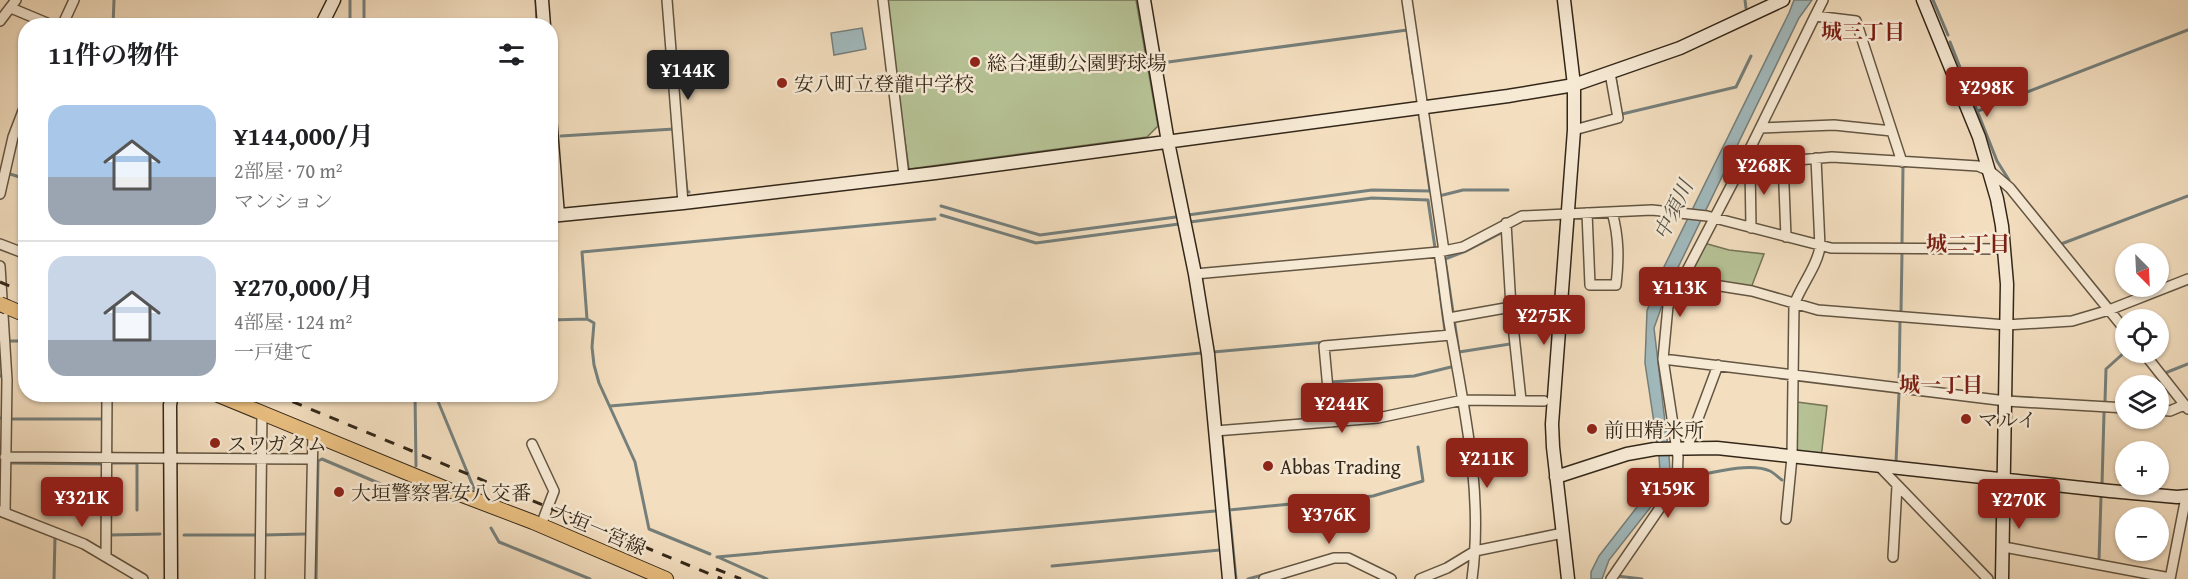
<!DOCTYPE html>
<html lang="ja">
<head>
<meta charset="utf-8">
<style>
	body { margin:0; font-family:"Gentium Book Plus","Noto Serif JP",serif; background:#f2f2f2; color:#202124; height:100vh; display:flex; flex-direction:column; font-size:22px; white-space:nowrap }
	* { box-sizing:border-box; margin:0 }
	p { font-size:20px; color:#757577 }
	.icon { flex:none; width:33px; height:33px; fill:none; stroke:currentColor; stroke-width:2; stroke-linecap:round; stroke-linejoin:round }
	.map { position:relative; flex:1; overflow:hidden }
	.side { position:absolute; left:18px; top:18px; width:540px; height:384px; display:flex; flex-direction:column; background:#fff; border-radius:24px; box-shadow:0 2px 4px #0004 }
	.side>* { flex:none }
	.needle { width:39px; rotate:156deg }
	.tools { position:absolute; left:2115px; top:243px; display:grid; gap:12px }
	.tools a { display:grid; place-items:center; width:54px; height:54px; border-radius:50%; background:#fff; box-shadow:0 2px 4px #0004; font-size:30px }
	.price { position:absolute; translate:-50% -51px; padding:0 14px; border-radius:6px; background:#8f2418; color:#fff; font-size:20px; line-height:39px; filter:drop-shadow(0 2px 3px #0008) }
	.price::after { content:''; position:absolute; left:50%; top:36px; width:18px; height:14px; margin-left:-9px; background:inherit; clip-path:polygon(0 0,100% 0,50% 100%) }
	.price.current { background:#222; color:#fff }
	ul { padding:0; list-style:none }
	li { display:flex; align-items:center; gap:18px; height:150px; padding:0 30px }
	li+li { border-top:2px solid #e0e0e0 }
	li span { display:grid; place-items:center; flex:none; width:168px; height:120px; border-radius:18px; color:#555 }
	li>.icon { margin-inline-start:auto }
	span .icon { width:72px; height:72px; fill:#fffc; stroke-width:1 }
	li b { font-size:26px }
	h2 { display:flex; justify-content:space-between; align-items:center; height:72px; padding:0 30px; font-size:26px }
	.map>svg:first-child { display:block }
	.green { fill:#b6c295; stroke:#747457; stroke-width:1.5 }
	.water { fill:#a1b9bd; stroke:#757f7b; stroke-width:1.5 }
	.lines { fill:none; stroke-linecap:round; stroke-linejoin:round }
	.stream { stroke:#757f7b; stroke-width:3 }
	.street-casing { stroke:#635542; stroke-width:12 }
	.secondary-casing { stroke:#332719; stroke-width:15 }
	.primary-casing { stroke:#332719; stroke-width:16 }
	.street { stroke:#f7ead5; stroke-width:9 }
	.secondary { stroke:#f7ead5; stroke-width:12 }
	.primary { stroke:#eabf80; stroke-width:14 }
	.rail { stroke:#332719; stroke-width:3; stroke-dasharray:10 10; stroke-linecap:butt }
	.primary-bridge-casing { stroke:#332719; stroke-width:16; stroke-linecap:butt }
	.primary-bridge { stroke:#eabf80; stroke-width:14 }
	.poi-dot { fill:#8f2418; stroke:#f7ead5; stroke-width:2 }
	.labels { text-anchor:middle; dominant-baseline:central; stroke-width:5; stroke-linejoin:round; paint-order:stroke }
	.poi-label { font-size:20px; fill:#332719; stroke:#f7ead5; text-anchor:start }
	.street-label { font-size:20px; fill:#332719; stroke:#f7ead5 }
	.neighbourhood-label { font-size:21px; font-weight:bold; fill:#7a1f14; stroke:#f7ead5 }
	.water-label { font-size:21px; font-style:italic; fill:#54534a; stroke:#f7ead5 }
</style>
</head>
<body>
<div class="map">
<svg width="2188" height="579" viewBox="0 0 2188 579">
	<rect width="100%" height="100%" fill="#f3debf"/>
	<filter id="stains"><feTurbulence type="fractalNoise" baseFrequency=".00333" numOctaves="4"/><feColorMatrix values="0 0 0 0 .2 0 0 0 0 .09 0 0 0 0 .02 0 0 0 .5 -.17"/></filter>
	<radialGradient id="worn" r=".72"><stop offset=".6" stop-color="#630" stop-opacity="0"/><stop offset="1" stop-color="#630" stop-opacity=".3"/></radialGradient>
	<path class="green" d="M885 0H1136L1158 126 1147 137 909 169Z
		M1704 243 1729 250 1764 254 1751 288 1688 278Z
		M1797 402 1827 406 1821 458 1795 455Z"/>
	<path class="water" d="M1794 0H1812L1799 18 1669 286 1654 328 1669 456 1670 470 1668 485 1609 560 1602 579H1591V572L1599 556 1651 489 1660 473 1659 456 1645 363 1647 311 1659 277 1789 13Z
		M862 28 866 49 834 55 831 33Z"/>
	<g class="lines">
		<path class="stream" d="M364 0V26
			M536 0 537 26
			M1745 0 1746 8
			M1933 0 1948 35
			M113 26 114 0
			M350 26V0
			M1950 42 1997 161 2009 180
			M1161 63 1407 30 1413 74
			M1616 81 1619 100
			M1978 111 2188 30
			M1621 113 1622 114 1736 87 1751 56
			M561 136 674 129
			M10 174 26 179
			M685 174 687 191 689 192
			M1439 196 1463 190H1508
			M941 206 1040 235 1176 217
			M941 215 1036 243 1179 224
			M1188 215 1372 190 1430 191 1419 113
			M2037 215 2110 304
			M1190 222 1372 198 1428 200 1435 248
			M1501 233 1466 251 1445 259 1459 352 1510 344
			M1902 243 1903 167
			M2061 244 2188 196
			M1436 262 1445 331H1443
			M1901 312 1902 253
			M587 319 582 252 935 219
			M550 320 587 319 594 323 592 347 594 365 599 383 635 462 649 529 710 554
			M11 341H26
			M1213 352 1326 342
			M2165 373 2188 364
			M0 376H2V365
			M1899 381 1900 321
			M1331 382 1414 376 1451 367
			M415 394 416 466
			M435 394 475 491
			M2105 401 2106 369 2126 351
			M610 406 952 377 1201 353
			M0 418H1
			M12 419H104
			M1222 437 1236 579
			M1896 462 1899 392
			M11 463 104 464
			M111 463H137V510
			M1680 479C1704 475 1748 461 1770 471 1774 473 1778 477 1782 480
			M2102 485 2104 413
			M1229 510 1373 496 1423 481 1418 447
			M491 528 499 542 590 579
			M110 535 160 534
			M184 535H256
			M264 535 305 534
			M717 557 1215 511
			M720 558 767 579
			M2099 560 2101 497
			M1052 566 1220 550
			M1617 576 1642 579
			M54 579 55 537
			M316 579 318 461 322 459 416 499
			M1248 579 1266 574"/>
		<defs>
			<path id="street" d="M667 0 683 203
				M883 0 904 176
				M1407 0 1444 251
				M11 8 54 26
				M1815 16 1823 0
				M0 21 16 0
				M62 26 74 0
				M1760 128 1834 125 1892 131
				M1574 130 1618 118 1610 73
				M1783 161 1786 237
				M1750 164 1751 228
				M1742 165 1832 157 1978 166 1990 171 2010 188 2126 331
				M0 194 13 137 26 103
				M1587 213 1590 285H1616C1619 259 1619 237 1612 212
				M1506 223 1511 307
				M0 244 26 254
				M1439 252C1444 281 1446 310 1452 339 1466 418 1483 498 1472 579
				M0 266 7 380 5 512
				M1195 274 1439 252 1463 247 1522 216 1652 210 1707 216 1831 248 2005 249
				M1682 280 1742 165 1815 16 1856 21 1902 162
				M1449 318 1511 307 1521 400
				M2143 352 2188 409
				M1663 359 2006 401 2126 408
				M2158 410 2170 411 2184 405
				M1331 422 1324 346 1451 335
				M1215 431 1378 418 1463 400 1544 401
				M532 444 554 491 541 525
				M1687 448 1718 365
				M5 457 311 459
				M1880 467 1988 579
				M0 511 84 544 143 579
				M1786 519 1792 457 1794 305C1801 285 1817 267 1820 247L1816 158
				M2004 547 2170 578
				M106 557 107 394
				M1893 557 1897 486
				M260 579 262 413
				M310 579 313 433
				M1264 579 1334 558H1348L1391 579
				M1420 579 1447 568 1475 551 1563 533
				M1611 579 1677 483 1678 457 1663 359 1668 306 1682 280 1752 291 1818 310 2006 325 2072 321 2109 310 2188 279
				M2170 579 2186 497"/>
			<path id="secondary" d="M542 0 544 26
				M1144 0 1168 142 1195 274 1208 354 1229 579
				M1564 0 1574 85V130L1552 424 1553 447 1568 579
				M1923 0 1979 137 1997 199 2002 226 2007 284 2002 579
				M321 26 334 0
				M550 117 558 215
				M550 216 683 203 935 173 1508 96 1574 85 1680 48 1783 0
				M1556 477 1627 454 1655 449 1717 448 2110 491 2177 497 2188 496
				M171 579 170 405 172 394"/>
			<path id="primary" d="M7 307 26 315
				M216 394 449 490 533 522 666 579"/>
		</defs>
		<use href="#street" class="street-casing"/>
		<use href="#secondary" class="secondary-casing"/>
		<use href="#primary" class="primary-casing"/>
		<use href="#street" class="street"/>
		<use href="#secondary" class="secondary"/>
		<use href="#primary" class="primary"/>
		<path class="rail" d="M0 282 26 293
			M274 394 722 579
			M716 569 741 579"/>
		<defs>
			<path id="primary-bridge" d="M0 304 7 307"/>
		</defs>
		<use href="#primary-bridge" class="primary-bridge-casing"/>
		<use href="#primary-bridge" class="primary-bridge"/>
	</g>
	<g class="poi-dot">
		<circle cx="975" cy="62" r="6"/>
		<circle cx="782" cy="83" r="6"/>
		<circle cx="1966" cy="419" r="6"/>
		<circle cx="1592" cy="429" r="6"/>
		<circle cx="215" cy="443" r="6"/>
		<circle cx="1268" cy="466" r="6"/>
		<circle cx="339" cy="492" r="6"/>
	</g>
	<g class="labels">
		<g class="poi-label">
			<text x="987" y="62">総合運動公園野球場</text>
			<text x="794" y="83">安八町立登龍中学校</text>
			<text x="1978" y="419">マルイ</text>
			<text x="1604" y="429">前田精米所</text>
			<text x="227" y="443">スワガタム</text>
			<text x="1280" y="466">Abbas Trading</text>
			<text x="351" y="492">大垣警察署安八交番</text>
		</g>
		<g class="street-label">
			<text transform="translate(599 529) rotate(23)">大垣一宮線</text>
		</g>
		<g class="neighbourhood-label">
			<text x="1863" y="31">城三丁目</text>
			<text x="1968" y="243">城二丁目</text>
			<text x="1941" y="384">城一丁目</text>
		</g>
		<g class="water-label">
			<text transform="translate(1673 210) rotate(-64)">中須川</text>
		</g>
	</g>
	<rect width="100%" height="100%" filter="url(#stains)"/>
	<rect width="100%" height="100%" fill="url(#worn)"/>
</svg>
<div class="tools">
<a><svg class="needle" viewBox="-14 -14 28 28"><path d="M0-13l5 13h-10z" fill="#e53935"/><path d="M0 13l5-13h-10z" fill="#757577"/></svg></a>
<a><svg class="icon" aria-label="locate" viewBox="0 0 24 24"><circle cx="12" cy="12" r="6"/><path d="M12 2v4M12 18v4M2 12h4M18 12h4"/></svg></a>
<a><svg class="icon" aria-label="layers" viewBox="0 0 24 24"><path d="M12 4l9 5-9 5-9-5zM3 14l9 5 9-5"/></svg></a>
<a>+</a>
<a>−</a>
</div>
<b class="price current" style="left:688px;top:101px">¥144K</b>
<b class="price" style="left:1987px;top:118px">¥298K</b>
<b class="price" style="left:1764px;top:196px">¥268K</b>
<b class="price" style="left:1680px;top:318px">¥113K</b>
<b class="price" style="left:1544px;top:346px">¥275K</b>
<b class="price" style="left:1342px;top:434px">¥244K</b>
<b class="price" style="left:1487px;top:489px">¥211K</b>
<b class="price" style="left:1668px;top:519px">¥159K</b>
<b class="price" style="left:82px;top:528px">¥321K</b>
<b class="price" style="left:2019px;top:530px">¥270K</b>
<b class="price" style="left:1329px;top:545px">¥376K</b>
<section class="side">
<h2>11件の物件<svg class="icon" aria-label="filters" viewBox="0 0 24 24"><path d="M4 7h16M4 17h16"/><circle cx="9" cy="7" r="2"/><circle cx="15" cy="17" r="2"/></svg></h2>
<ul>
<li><span style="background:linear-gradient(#a9c7e8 60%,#9aa5b1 0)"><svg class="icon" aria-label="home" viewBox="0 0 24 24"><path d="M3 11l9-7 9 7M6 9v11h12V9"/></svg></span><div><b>¥144,000/月</b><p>2部屋 · 70 m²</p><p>マンション</p></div></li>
<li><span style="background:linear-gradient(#c9d6e8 70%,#9aa5b1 0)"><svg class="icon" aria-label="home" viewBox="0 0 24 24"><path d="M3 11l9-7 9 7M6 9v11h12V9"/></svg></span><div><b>¥270,000/月</b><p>4部屋 · 124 m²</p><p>一戸建て</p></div></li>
</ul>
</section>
</div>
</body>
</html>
